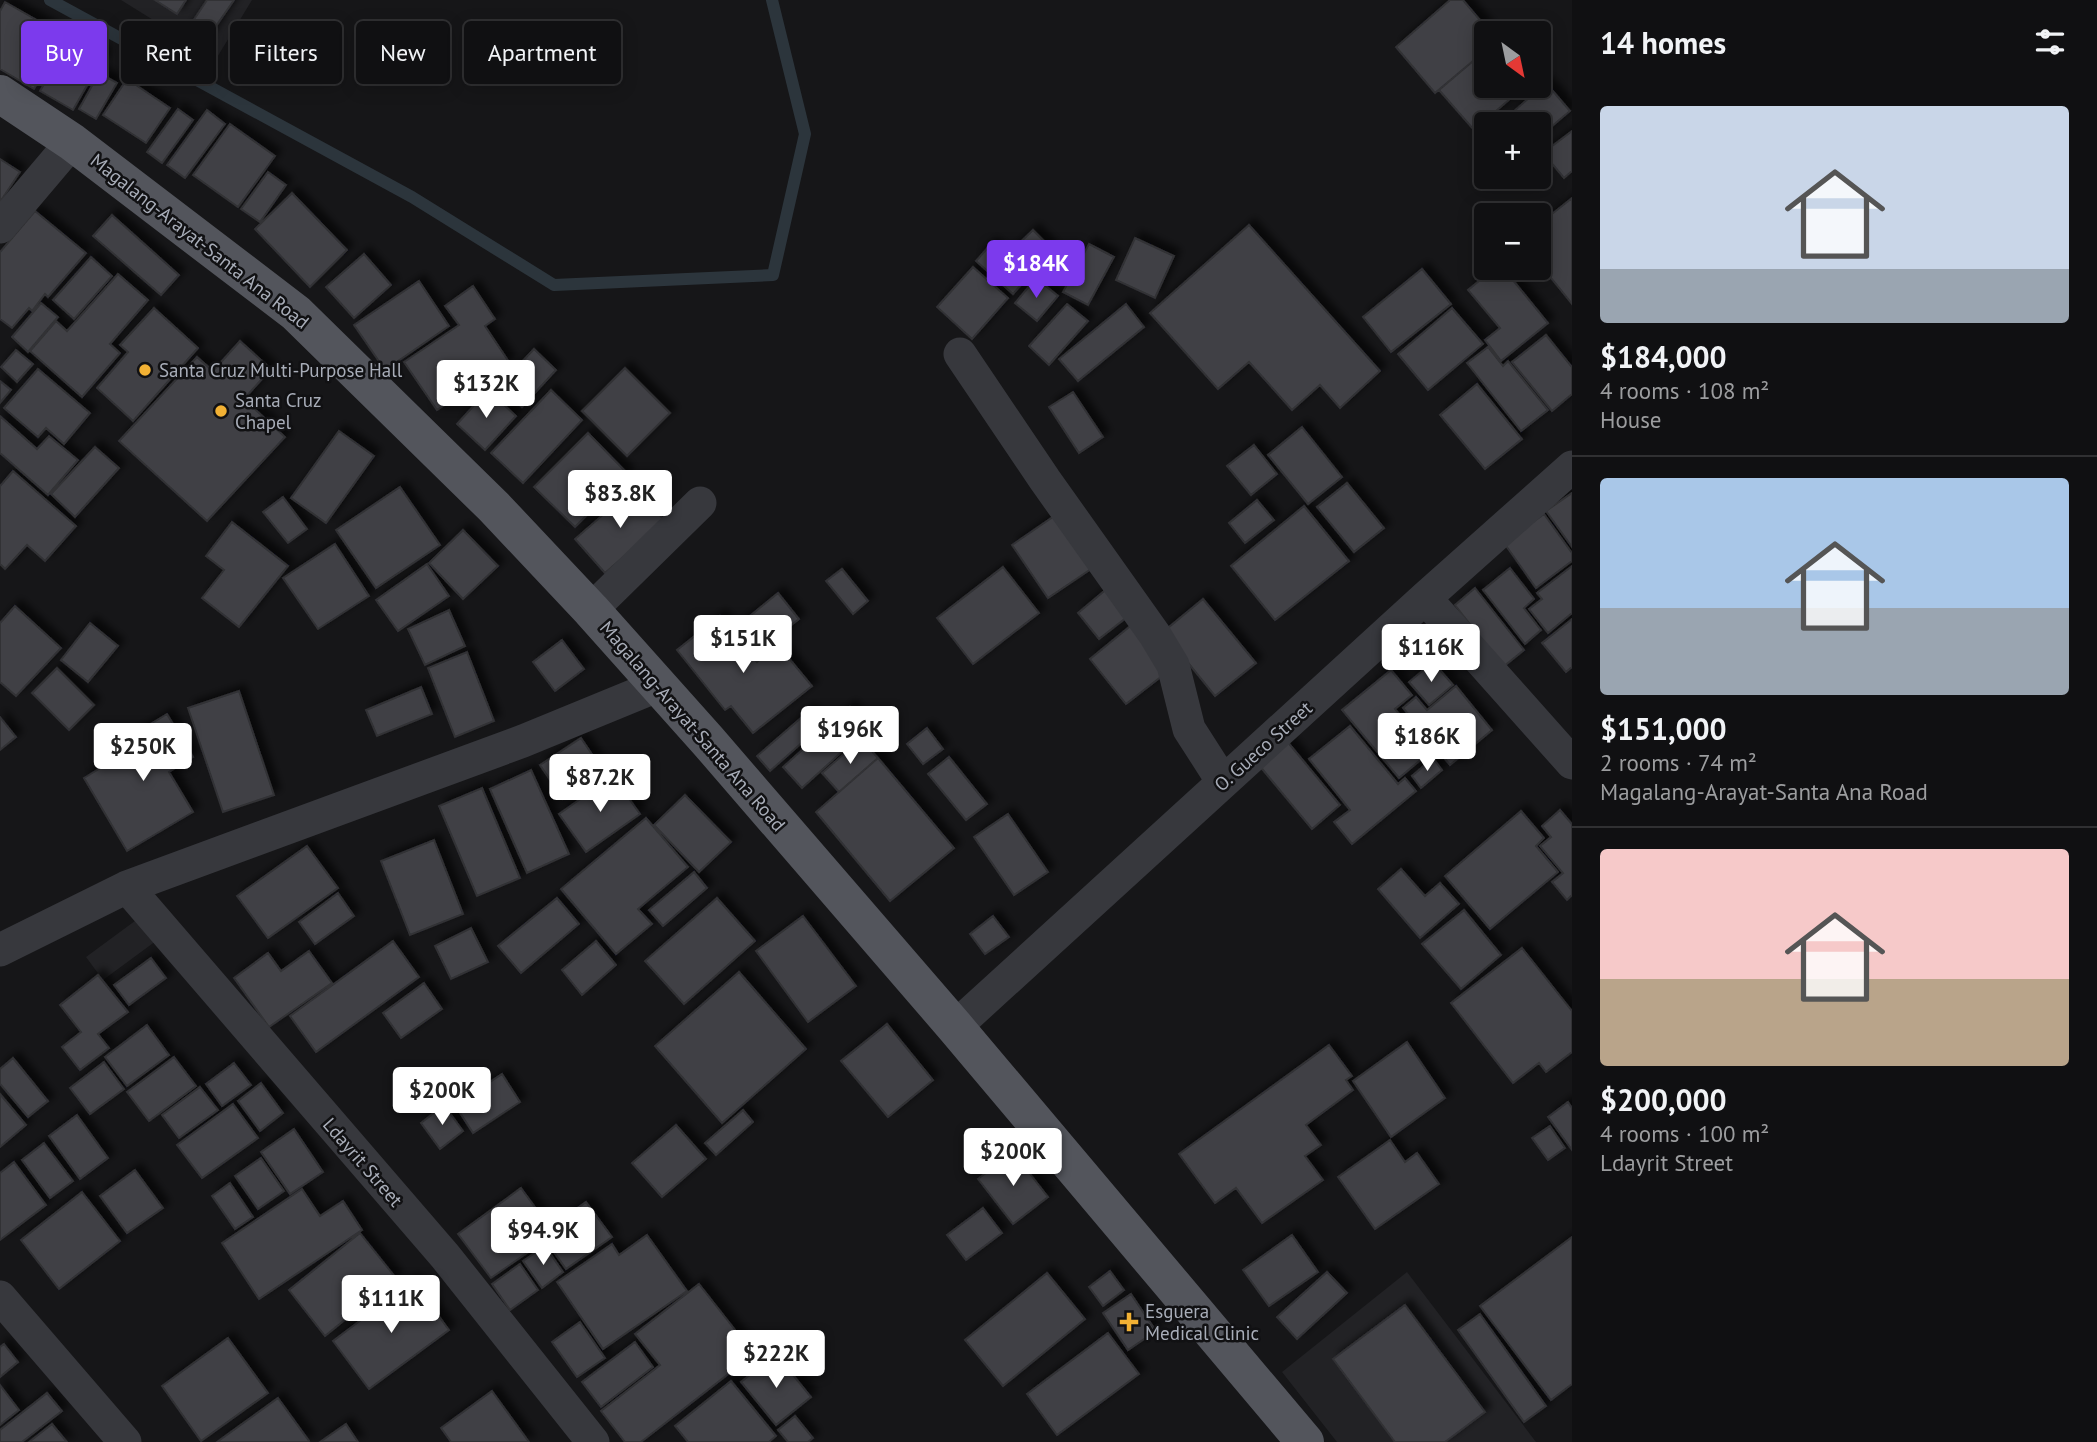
<!DOCTYPE html>
<html lang="en">
<head>
<meta charset="utf-8">
<style>
	body { margin:0; font-family:"PT Sans",sans-serif; background:#19191b; color:#f1f3f6; height:100vh; display:flex; flex-direction:column; font-size:26px; white-space:nowrap }
	* { box-sizing:border-box; margin:0 }
	p { font-size:23px; color:#9c9d9f }
	.icon { flex:none; width:38px; height:38px; fill:none; stroke:currentColor; stroke-width:2; stroke-linecap:round; stroke-linejoin:round }
	.map { position:relative; flex:1; overflow:hidden }
	.drawer { display:flex; flex-direction:column; background:#101012; width:525px }
	.drawer>* { flex:none }
	.guide { position:absolute; left:21px; top:21px; width:665px; height:63px; display:flex; gap:14px }
	.needle { width:46px; rotate:147deg }
	.controls { position:absolute; left:1474px; top:21px; display:grid; gap:14px }
	.controls a { display:grid; place-items:center; width:77px; height:77px; border-radius:7px; background:#101012; box-shadow:0 4px 18px #0003,0 0 0 2px #303032; font-size:35px }
	.price { position:absolute; translate:-50% -60px; padding:0 16px; border-radius:7px; background:#fff; color:#222; font-size:23px; line-height:46px; filter:drop-shadow(0 2px 4px #0008) }
	.price::after { content:''; position:absolute; left:50%; top:42px; width:21px; height:16px; margin-left:-10px; background:inherit; clip-path:polygon(0 0,100% 0,50% 100%) }
	.price.active { background:#7c3aed; color:#fff }
	ul { padding:0; list-style:none }
	li { display:grid; align-content:center; gap:14px; height:371px; padding:0 28px }
	li+li { border-top:2px solid #303032 }
	li span { display:grid; place-items:center; height:217px; border-radius:7px; color:#555 }
	li>.icon { margin-inline-start:auto }
	span .icon { width:126px; height:126px; fill:#fffc; stroke-width:1 }
	li b { font-size:30px }
	h2 { display:flex; justify-content:space-between; align-items:center; height:84px; padding:0 28px; font-size:30px }
	.chip { padding:0 24px; border-radius:7px; background:#101012; box-shadow:0 4px 18px #0003,0 0 0 2px #303032; font-size:24px; line-height:63px }
	.chip.active { background:#7c3aed; color:#fff }
	main { display:flex; flex:1; min-height:0 }
	.map>svg:first-child { display:block }
	.built { fill:#222225 }
	.lines { fill:none; stroke-linecap:round; stroke-linejoin:round }
	.stream { stroke:#2c353c; stroke-width:12 }
	.building { fill:#404145; stroke:#303034; stroke-width:2; filter:url(#shadow) }
	.street { stroke:#37383d; stroke-width:33 }
	.primary { stroke:#53555c; stroke-width:38 }
	.poi-dot { fill:#f2b134; stroke:#111113; stroke-width:2.5 }
	.labels { text-anchor:middle; dominant-baseline:central; stroke-width:5; stroke-linejoin:round; paint-order:stroke }
	.street-label { font-size:19px; fill:#a8adb8; stroke:#111113 }
	.poi-label { font-size:19px; fill:#a8adb8; stroke:#111113; text-anchor:start }
</style>
</head>
<body>
<main>
<div class="map">
<svg width="1572" height="1442" viewBox="0 0 1572 1442">
	<defs>
		<filter id="shadow"><feDropShadow dx="6" dy="-6" stdDeviation="3.5" flood-color="#0009"/></filter>
	</defs>
	<rect width="100%" height="100%" fill="#161618"/>
	<path class="built" d="M121 0H252L216 59Z
		M143 915 160 938 103 980 86 957Z
		M1407 1272 1536 1442H1337L1282 1372Z"/>
	<g class="lines">
		<path class="stream" d="M50 0 412 197 554 285 773 275 805 134 772 0"/>
	</g>
	<path class="building" d="M155 0H186L177 14Z
		M207 0H234L203 45 185 33Z
		M1450 0H1463L1491 33H1486V50L1435 93 1396 47Z
		M5 2 65 36 34 89 0 69V11Z
		M71 37 104 56 73 110 40 91Z
		M1486 50V86H1525L1474 130 1439 90Z
		M99 73 117 83 96 119 79 109Z
		M127 79 170 108 146 143 103 115Z
		M1546 83 1570 111 1538 138V124H1526L1514 111Z
		M178 109 193 120 162 163 147 152Z
		M207 110 225 124 185 178 167 165Z
		M230 124 275 156 238 207 193 175Z
		M1572 131V171L1564 178 1543 153Z
		M0 159 20 172 0 202Z
		M268 172 286 185 260 222 241 209Z
		M292 193 347 250 310 287 255 229Z
		M1572 198V304L1538 262V225Z
		M35 211 86 253 48 297 45 294 32 311 29 308 12 328 0 319V252Z
		M112 215 179 275 161 295 93 236Z
		M1249 225 1380 371 1340 408 1320 385 1292 410 1249 362 1218 389 1150 313Z
		M1033 230 1052 249 1029 271 1010 252Z
		M1135 238 1174 256 1155 298 1116 280Z
		M991 244 1029 276 1013 294 976 261Z
		M1089 244 1114 257 1088 305 1063 292Z
		M364 254 391 285 354 318 326 287Z
		M91 257 112 276 74 319 53 300Z
		M973 267 1008 298 972 339 937 307Z
		M1495 268H1503L1548 323 1501 361 1485 340 1500 328 1468 290Z
		M1422 269 1451 304 1391 352 1363 317Z
		M118 274 148 300 110 344 120 353 82 397 30 351 56 321 67 331Z
		M1036 278 1058 296 1037 321 1015 303Z
		M419 281 449 326 385 370 354 325Z
		M473 286 495 319 485 326 509 362 437 410 404 362 459 325 445 306Z
		M41 303 58 317 28 352 12 337Z
		M1067 304 1088 321 1049 365 1029 346Z
		M1126 304 1144 327 1078 381 1059 359Z
		M154 308 198 348 133 421 97 388 128 352 120 345Z
		M1452 308 1483 344 1428 390 1398 354Z
		M1546 335 1572 367V394L1552 411 1512 362Z
		M240 341 271 369 244 399 285 437 207 521 119 441 197 357 213 371Z
		M1488 347 1503 366 1508 361 1548 410 1521 431 1467 363Z
		M534 349 556 370 522 407 499 386Z
		M16 350 33 364 17 382 1 367Z
		M625 368 670 413 627 456 582 411Z
		M38 369 90 413 64 444 46 428 38 437 4 408Z
		M0 381 11 390 0 403Z
		M1477 384 1522 439 1485 469 1440 415Z
		M488 390 516 416 485 450 457 424Z
		M551 390 582 420 523 483 491 453Z
		M1073 392 1103 437 1079 453 1049 407Z
		M0 416 37 449 49 436 78 460 48 495 0 453Z
		M1302 427 1342 477 1308 504 1268 455Z
		M339 431 374 456 326 523 291 498Z
		M588 433 628 474 575 527 534 487Z
		M1254 445 1277 474 1251 495 1227 466Z
		M95 447 119 468 75 517 51 494Z
		M13 471 76 526 45 561 27 545 5 569 0 564V486Z
		M1347 483 1384 528 1354 552 1317 507Z
		M400 487 440 545 376 588 336 530Z
		M635 487 665 521 605 573 575 539Z
		M1572 493V547L1546 511Z
		M283 497 307 529 288 543 263 512Z
		M1257 500 1274 520 1245 543 1229 523Z
		M1304 506 1349 561 1275 620 1231 566Z
		M1063 510 1100 563 1048 598 1012 545Z
		M1544 514 1572 553V561L1536 588 1504 543Z
		M232 522 288 566 239 627 202 598 224 570 206 556Z
		M463 530 498 566 463 599 429 563Z
		M335 544 369 596 318 629 283 578Z
		M427 564 449 596 398 631 376 600Z
		M1572 566V613L1548 633 1529 609 1542 599 1537 593Z
		M1003 567 1039 613 973 664 937 618Z
		M1510 568 1534 599 1524 608 1541 630 1525 644 1483 590Z
		M842 569 868 601 853 614 826 581Z
		M1109 587 1131 614 1099 639 1078 613Z
		M1475 588 1524 650 1503 667 1455 605Z
		M778 593 799 619 760 650 740 624Z
		M1203 599 1256 663 1215 696 1163 632Z
		M15 606 61 648 16 696 0 682V623Z
		M449 610 465 646 425 665 408 629Z
		M720 616 757 662 778 645 812 686 753 733 731 706 725 710 677 650Z
		M1572 619V667L1566 672 1542 643Z
		M90 623 118 646 88 682 61 660Z
		M1134 623 1171 669 1126 704 1090 659Z
		M562 640 584 669 555 691 533 662Z
		M467 652 494 721 455 737 428 668Z
		M1433 662 1453 685 1429 705 1409 682Z
		M57 668 94 705 69 730 32 693Z
		M1391 670 1412 695 1395 709 1430 752 1399 778 1342 710Z
		M1456 686 1492 730 1450 765 1403 708 1416 697 1427 710Z
		M421 687 432 714 377 736 366 710Z
		M239 691 274 795 223 812 188 708Z
		M850 707 868 728 802 788 783 767Z
		M809 711 822 725 770 771 757 756Z
		M167 714 193 757 169 772 193 812 127 851 84 778 115 759 109 749Z
		M0 717 16 737 0 750Z
		M1350 726 1398 784 1405 778 1416 791 1352 844 1334 822 1350 810 1309 759Z
		M927 728 943 749 923 764 907 744Z
		M581 738 604 772 563 799 540 765Z
		M861 739 878 758 839 792 822 773Z
		M1286 740 1340 805 1312 829 1258 764Z
		M949 757 987 804 966 820 928 774Z
		M878 758 954 848 890 901 816 812Z
		M1433 758 1442 770 1421 788 1412 776Z
		M531 770 569 854 527 873 490 789Z
		M613 776 640 814 586 852 559 814Z
		M482 788 520 878 477 896 439 806Z
		M685 795 731 842 699 872 654 825Z
		M1560 810 1572 824V895L1567 900 1552 882 1563 873 1540 846 1551 837 1542 826Z
		M1521 811 1544 838 1536 846 1558 872 1490 929 1445 876Z
		M1008 814 1048 872 1014 895 974 837Z
		M646 818 688 867 638 909 652 924 616 954 561 889Z
		M434 840 463 914 410 935 381 861Z
		M307 846 338 888 268 938 237 896Z
		M1401 869 1425 896 1440 883 1459 904 1420 938 1378 889Z
		M694 872 707 888 663 926 649 910Z
		M338 893 354 916 315 944 299 922Z
		M557 898 579 924 521 973 498 946Z
		M717 898 755 941 684 1004 645 961Z
		M1464 910 1501 955 1461 989 1422 944Z
		M803 916 856 986 808 1022 756 951Z
		M993 916 1009 937 985 954 970 934Z
		M471 928 488 962 451 979 435 946Z
		M393 941 419 977 316 1052 290 1016Z
		M596 941 616 965 582 995 562 970Z
		M1522 948 1572 1011V1052L1546 1072 1539 1063 1513 1083 1451 1003Z
		M309 951 332 983 269 1027 234 978 268 953 281 971Z
		M151 958 166 978 129 1005 114 985Z
		M739 972 806 1049 722 1123 655 1046Z
		M98 975 128 1012 98 1034 109 1048 80 1070 62 1047 81 1032 60 1005Z
		M424 983 442 1009 401 1038 383 1013Z
		M887 1024 933 1080 888 1117 841 1061Z
		M147 1025 169 1055 127 1086 105 1057Z
		M1407 1042 1445 1098 1391 1137 1353 1081Z
		M1329 1045 1352 1076 1346 1080 1353 1090 1306 1125 1321 1145 1305 1156 1323 1180 1262 1223 1236 1188 1215 1203 1179 1154Z
		M174 1057 196 1086 149 1121 127 1092Z
		M13 1058 48 1101 28 1117 0 1084V1069Z
		M104 1062 124 1089 90 1114 70 1088Z
		M234 1063 251 1085 222 1106 206 1084Z
		M502 1074 520 1102 473 1133 455 1105Z
		M261 1083 283 1113 260 1131 238 1101Z
		M200 1087 218 1110 179 1138 162 1115Z
		M0 1094 26 1125 0 1147Z
		M1568 1102 1572 1108V1150L1548 1117Z
		M233 1104 258 1138 202 1178 177 1145Z
		M444 1105 463 1131 440 1149 421 1123Z
		M743 1110 753 1122 716 1155 705 1143Z
		M77 1115 108 1158 80 1179 49 1136Z
		M676 1125 706 1159 662 1197 632 1163Z
		M1550 1126 1565 1148 1548 1160 1532 1138Z
		M294 1129 323 1172 290 1194 261 1152Z
		M1390 1140 1405 1162 1417 1153 1439 1184 1375 1229 1338 1177Z
		M44 1143 73 1181 50 1198 22 1160Z
		M1013 1152 1048 1197 1013 1224 978 1179Z
		M261 1158 284 1191 258 1209 235 1176Z
		M14 1162 46 1205 0 1240V1173Z
		M135 1170 163 1208 127 1233 100 1196Z
		M230 1183 253 1217 235 1229 212 1196Z
		M521 1188 548 1225 531 1238 537 1246 491 1278 458 1234Z
		M302 1189 320 1216 343 1201 362 1230 259 1299 222 1243Z
		M82 1192 120 1241 59 1289 21 1240Z
		M586 1202 612 1237 566 1269 541 1234Z
		M983 1208 1002 1233 966 1260 947 1235Z
		M360 1233 396 1278 325 1336 289 1290Z
		M647 1235 687 1291 603 1349 557 1282 612 1244 619 1255Z
		M1292 1235 1318 1272 1269 1306 1243 1270Z
		M1572 1237V1384L1551 1400 1480 1306Z
		M545 1246 563 1272 542 1288 523 1261Z
		M520 1264 538 1290 510 1310 492 1284Z
		M1110 1271 1124 1290 1103 1306 1089 1287Z
		M1327 1272 1347 1293 1297 1339 1277 1317Z
		M1047 1273 1085 1319 1003 1386 965 1340Z
		M413 1281 449 1330 369 1389 333 1341Z
		M699 1284 754 1354 641 1442H625L601 1411 660 1365 635 1334Z
		M1131 1294 1156 1331 1128 1350 1103 1313Z
		M1405 1305 1485 1412 1445 1442H1395L1333 1359Z
		M1480 1314 1546 1406 1524 1422 1458 1330Z
		M580 1322 605 1358 577 1377 552 1342Z
		M1108 1333 1139 1374 1057 1435 1027 1394Z
		M228 1338 268 1393 201 1441 162 1386Z
		M635 1342 653 1367 601 1407 582 1382Z
		M4 1344 18 1362 0 1377V1347Z
		M776 1354 811 1397 776 1425 741 1382Z
		M731 1381 776 1436 769 1442H688L675 1426Z
		M0 1385 19 1410 0 1425Z
		M492 1391 529 1442H451L441 1428Z
		M47 1393 62 1411 22 1442H0V1430Z
		M278 1398 309 1441 307 1442H217Z
		M795 1416 813 1438 808 1442H788L778 1430Z
		M52 1424 67 1442H29Z
		M346 1424 358 1442H320Z"/>
	<g class="lines">
		<path class="street" d="M0 227 72 142
			M960 354 1045 480 1155 635 1173 665 1189 729 1223 782
			M1425 598 1572 763
			M591 610 700 503
			M127 887 445 1256 593 1442
			M0 950 127 887 523 741 657 686
			M955 1027 1425 598 1572 467
			M0 1297 125 1442"/>
		<path class="primary" d="M0 94 72 142 296 313 494 507 591 610 708 741 955 1027 1305 1442"/>
	</g>
	<g class="poi-dot">
		<circle cx="145" cy="370" r="7"/>
		<circle cx="221" cy="411" r="7"/>
		<path d="M1125.5 1311.5h7v7h7v7h-7v7h-7v-7h-7v-7h7z"/>
	</g>
	<g class="labels">
		<g class="street-label">
			<text transform="translate(200 241) rotate(38)">Magalang-Arayat-Santa Ana Road</text>
			<text transform="translate(693 726) rotate(49)">Magalang-Arayat-Santa Ana Road</text>
			<text transform="translate(1263 746) rotate(-42)">O. Gueco Street</text>
			<text transform="translate(363 1162) rotate(49)">Ldayrit Street</text>
		</g>
		<g class="poi-label">
			<text x="159" y="370">Santa Cruz Multi-Purpose Hall</text>
			<text x="235" y="400">Santa Cruz<tspan x="235" dy="22">Chapel</tspan></text>
			<text x="1145" y="1311">Esguera<tspan x="1145" dy="22">Medical Clinic</tspan></text>
		</g>
	</g>
</svg>
<div class="controls">
<a><svg class="needle" viewBox="-14 -14 28 28"><path d="M0-13l5 13h-10z" fill="#e53935"/><path d="M0 13l5-13h-10z" fill="#9c9d9f"/></svg></a>
<a>+</a>
<a>−</a>
</div>
<b class="price active" style="left:1036px;top:300px">$184K</b>
<b class="price" style="left:486px;top:420px">$132K</b>
<b class="price" style="left:620px;top:530px">$83.8K</b>
<b class="price" style="left:743px;top:675px">$151K</b>
<b class="price" style="left:1431px;top:684px">$116K</b>
<b class="price" style="left:850px;top:766px">$196K</b>
<b class="price" style="left:1427px;top:773px">$186K</b>
<b class="price" style="left:143px;top:783px">$250K</b>
<b class="price" style="left:600px;top:814px">$87.2K</b>
<b class="price" style="left:442px;top:1127px">$200K</b>
<b class="price" style="left:1013px;top:1188px">$200K</b>
<b class="price" style="left:543px;top:1267px">$94.9K</b>
<b class="price" style="left:391px;top:1335px">$111K</b>
<b class="price" style="left:776px;top:1390px">$222K</b>
<div class="guide">
<a class="chip active">Buy</a>
<a class="chip">Rent</a>
<a class="chip">Filters</a>
<a class="chip">New</a>
<a class="chip">Apartment</a>
</div>
</div>
<section class="drawer">
<h2>14 homes<svg class="icon" aria-label="filters" viewBox="0 0 24 24"><path d="M4 7h16M4 17h16"/><circle cx="9" cy="7" r="2"/><circle cx="15" cy="17" r="2"/></svg></h2>
<ul>
<li><span style="background:linear-gradient(#c9d6e8 75%,#9aa5b1 0)"><svg class="icon" aria-label="home" viewBox="0 0 24 24"><path d="M3 11l9-7 9 7M6 9v11h12V9"/></svg></span><div><b>$184,000</b><p>4 rooms · 108 m²</p><p>House</p></div></li>
<li><span style="background:linear-gradient(#a9c7e8 60%,#9aa5b1 0)"><svg class="icon" aria-label="home" viewBox="0 0 24 24"><path d="M3 11l9-7 9 7M6 9v11h12V9"/></svg></span><div><b>$151,000</b><p>2 rooms · 74 m²</p><p>Magalang-Arayat-Santa Ana Road</p></div></li>
<li><span style="background:linear-gradient(#f6c9c9 60%,#b9a48a 0)"><svg class="icon" aria-label="home" viewBox="0 0 24 24"><path d="M3 11l9-7 9 7M6 9v11h12V9"/></svg></span><div><b>$200,000</b><p>4 rooms · 100 m²</p><p>Ldayrit Street</p></div></li>
</ul>
</section>
</main>
</body>
</html>
